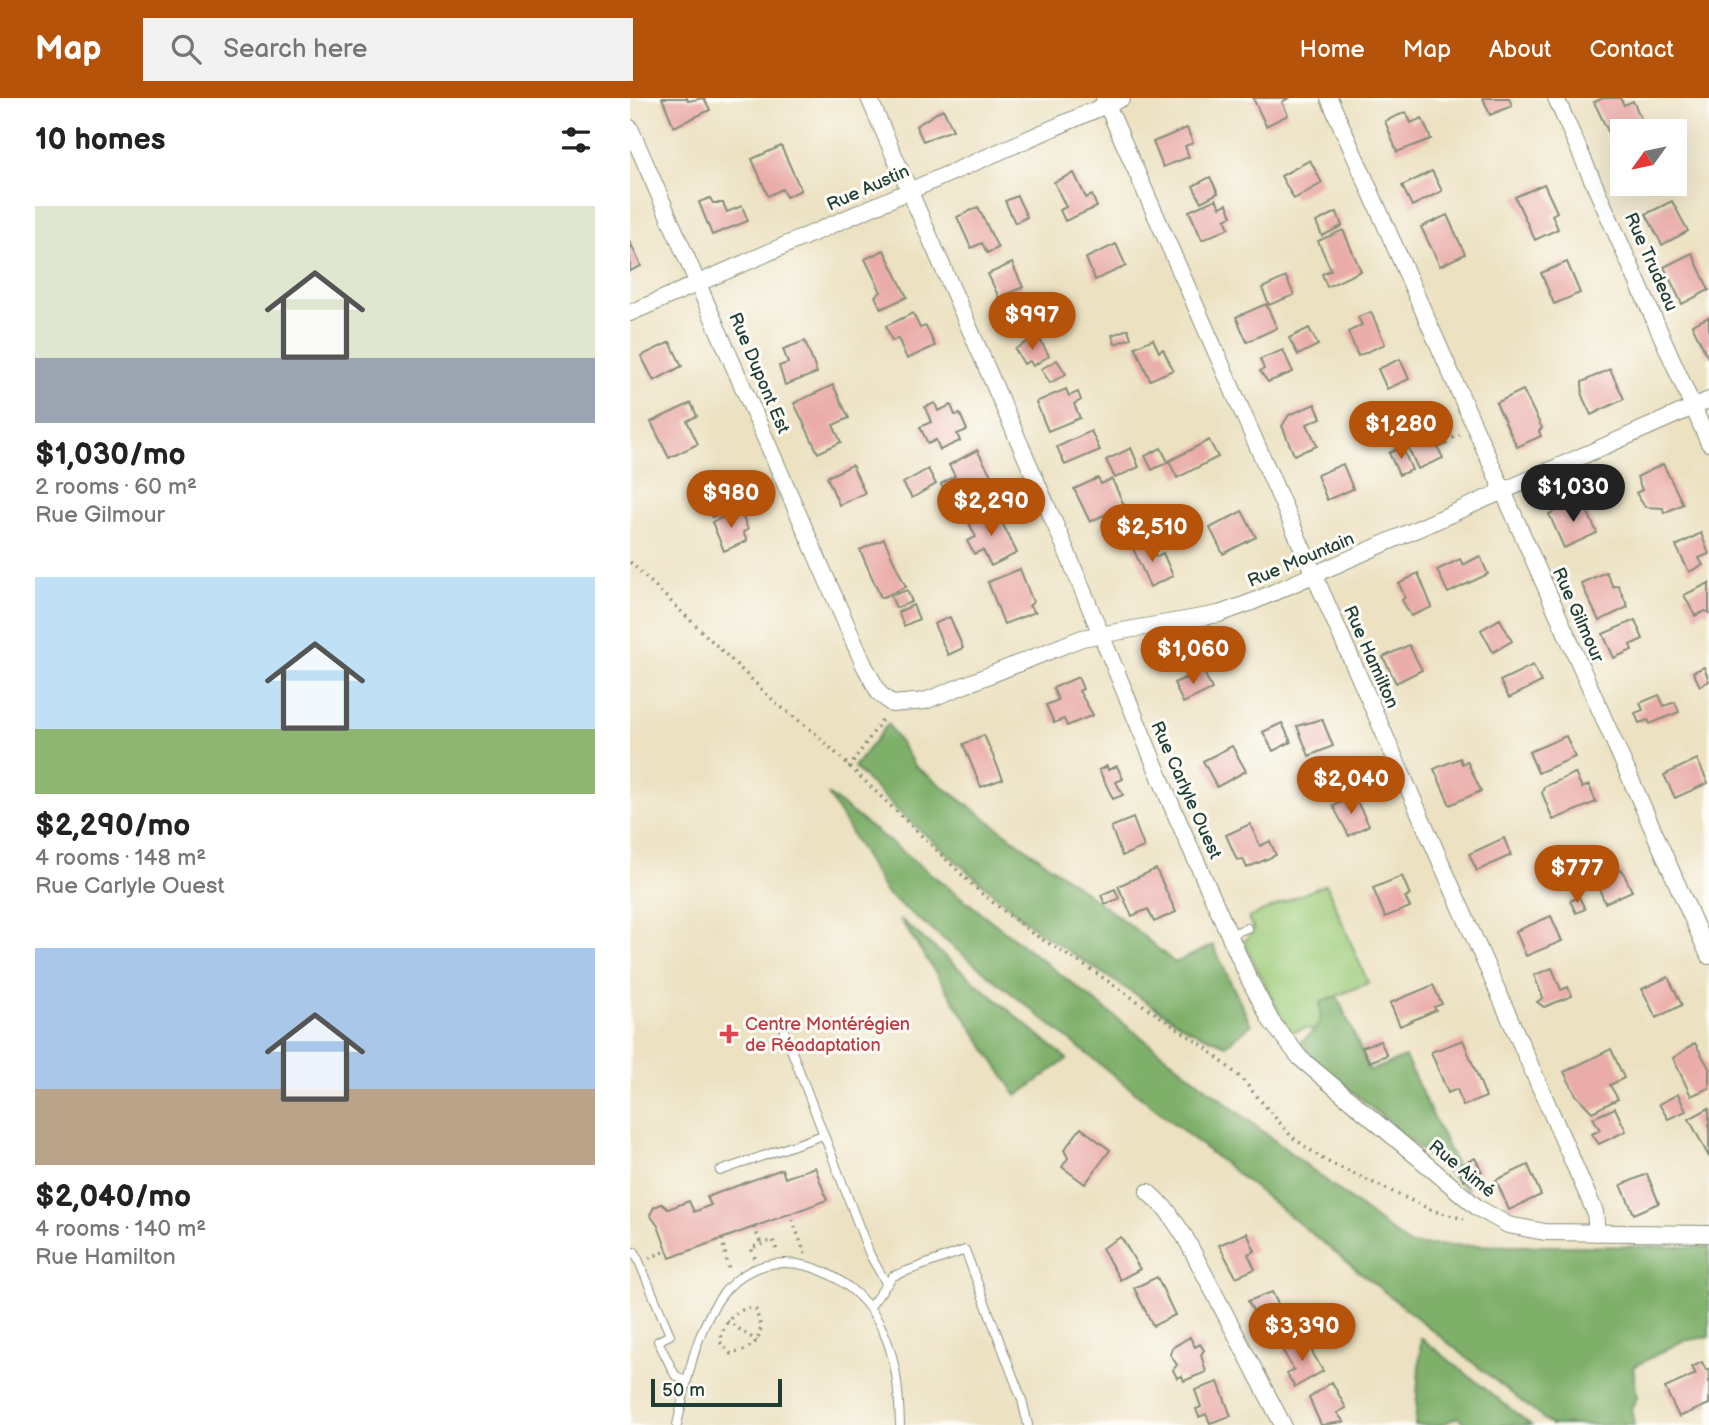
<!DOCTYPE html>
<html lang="en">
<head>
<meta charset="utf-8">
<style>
	body { margin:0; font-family:"Balsamiq Sans",sans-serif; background:#f2f2f2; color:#222; height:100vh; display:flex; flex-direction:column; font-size:26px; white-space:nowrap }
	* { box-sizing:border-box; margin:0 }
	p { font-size:23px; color:#767676 }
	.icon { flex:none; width:38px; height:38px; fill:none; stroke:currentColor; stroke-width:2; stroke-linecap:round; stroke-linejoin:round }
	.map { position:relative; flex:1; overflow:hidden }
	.drawer { display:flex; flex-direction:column; background:#fff; width:630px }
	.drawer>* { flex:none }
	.needle { width:46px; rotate:237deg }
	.controls { position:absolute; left:980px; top:21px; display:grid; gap:14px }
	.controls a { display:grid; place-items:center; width:77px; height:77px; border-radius:0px; background:#fff; box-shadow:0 7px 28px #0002; font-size:35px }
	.scale { position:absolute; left:21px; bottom:18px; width:131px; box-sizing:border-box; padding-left:7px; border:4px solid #1f3d34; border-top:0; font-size:19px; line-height:24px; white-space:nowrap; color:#1f3d34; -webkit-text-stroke:5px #fdfcf7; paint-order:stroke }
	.price { position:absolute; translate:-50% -60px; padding:0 16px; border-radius:24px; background:#b45309; color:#fff; font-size:23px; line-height:46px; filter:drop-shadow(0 2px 4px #0008) }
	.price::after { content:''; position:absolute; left:50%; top:42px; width:21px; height:16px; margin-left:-10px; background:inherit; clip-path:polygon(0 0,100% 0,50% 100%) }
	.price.selected { background:#222; color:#fff }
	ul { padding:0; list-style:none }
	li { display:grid; align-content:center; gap:14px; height:371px; padding:0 35px }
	li span { display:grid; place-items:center; height:217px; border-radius:0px; color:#555 }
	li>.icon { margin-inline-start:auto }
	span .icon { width:126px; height:126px; fill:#fffc; stroke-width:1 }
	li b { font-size:30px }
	h2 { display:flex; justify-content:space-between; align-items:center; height:84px; padding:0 35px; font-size:30px }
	header { display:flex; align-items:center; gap:42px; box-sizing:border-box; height:98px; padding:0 35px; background:#b45309; color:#fff }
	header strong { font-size:33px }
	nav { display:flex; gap:38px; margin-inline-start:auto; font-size:24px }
	.search { width:490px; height:63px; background:#f2f2f2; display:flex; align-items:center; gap:18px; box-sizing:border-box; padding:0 24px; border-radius:0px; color:#767676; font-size:26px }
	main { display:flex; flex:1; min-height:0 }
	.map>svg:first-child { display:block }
	.green { fill:#9fcc7a; stroke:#5f8457; stroke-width:2 }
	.forest { fill:#7fb06a; stroke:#4f764f; stroke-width:2 }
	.building { fill:#eaaca9 }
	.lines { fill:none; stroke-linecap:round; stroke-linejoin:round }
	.lane-casing { stroke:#868f7a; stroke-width:10 }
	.street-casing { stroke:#868f7a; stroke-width:18 }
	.path { stroke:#868f7a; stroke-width:3.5; stroke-dasharray:2 5; stroke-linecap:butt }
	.lane { stroke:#fff; stroke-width:8 }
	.street { stroke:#fff; stroke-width:16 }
	.health-dot { fill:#e0444e; stroke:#fdfcf7; stroke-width:2.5 }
	.labels { text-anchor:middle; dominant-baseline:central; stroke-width:6; stroke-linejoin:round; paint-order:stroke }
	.street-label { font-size:18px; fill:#1f3d34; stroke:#fdfcf7 }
	.health-label { font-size:18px; fill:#be3a42; stroke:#fdfcf7; text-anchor:start }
</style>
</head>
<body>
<header>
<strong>Map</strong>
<div class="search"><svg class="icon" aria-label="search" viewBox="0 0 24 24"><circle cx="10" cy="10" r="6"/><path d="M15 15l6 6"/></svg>Search here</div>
<nav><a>Home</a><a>Map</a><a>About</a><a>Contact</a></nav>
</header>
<main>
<section class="drawer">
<h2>10 homes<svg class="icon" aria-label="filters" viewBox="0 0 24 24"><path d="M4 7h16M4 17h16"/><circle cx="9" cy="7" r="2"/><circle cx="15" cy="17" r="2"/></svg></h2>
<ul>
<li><span style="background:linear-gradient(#dfe7d0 70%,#9aa5b1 0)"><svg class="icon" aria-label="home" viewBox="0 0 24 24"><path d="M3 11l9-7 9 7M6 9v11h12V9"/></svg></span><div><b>$1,030/mo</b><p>2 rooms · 60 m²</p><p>Rue Gilmour</p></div></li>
<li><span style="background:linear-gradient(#bfe0f5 70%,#8fb573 0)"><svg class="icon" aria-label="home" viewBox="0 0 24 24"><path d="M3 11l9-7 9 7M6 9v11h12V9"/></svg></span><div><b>$2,290/mo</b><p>4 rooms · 148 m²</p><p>Rue Carlyle Ouest</p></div></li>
<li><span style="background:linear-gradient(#a9c7e8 65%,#b9a48a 0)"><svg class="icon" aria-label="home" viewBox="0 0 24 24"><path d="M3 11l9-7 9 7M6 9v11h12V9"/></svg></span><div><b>$2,040/mo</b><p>4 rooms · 140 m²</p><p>Rue Hamilton</p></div></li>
</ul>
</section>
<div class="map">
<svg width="1079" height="1327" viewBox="0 0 1079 1327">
	<rect width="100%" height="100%" fill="#fdfcf7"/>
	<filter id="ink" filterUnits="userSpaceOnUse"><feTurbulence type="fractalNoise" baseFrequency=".0143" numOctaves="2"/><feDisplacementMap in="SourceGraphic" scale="14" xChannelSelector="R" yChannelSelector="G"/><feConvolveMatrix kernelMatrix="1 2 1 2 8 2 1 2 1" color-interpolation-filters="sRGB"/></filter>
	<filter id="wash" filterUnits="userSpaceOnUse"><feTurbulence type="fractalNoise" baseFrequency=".00686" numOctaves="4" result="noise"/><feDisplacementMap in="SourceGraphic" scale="28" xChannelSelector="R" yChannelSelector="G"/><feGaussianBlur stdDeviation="1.57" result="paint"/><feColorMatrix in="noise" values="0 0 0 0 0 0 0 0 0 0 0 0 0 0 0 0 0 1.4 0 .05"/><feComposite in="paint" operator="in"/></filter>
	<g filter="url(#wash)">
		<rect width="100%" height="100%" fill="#ece1c1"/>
		<path class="green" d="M696 786 738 885 690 905 692 920 686 933 676 930 661 934 655 927 614 844 624 832 618 820Z"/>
		<path class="forest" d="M258 626 285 668 501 828 545 865 583 847 621 927 596 947 560 932 406 832 269 714 224 669Z
			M198 696 779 1147 1079 1149V1239L1052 1243 1003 1269 1007 1300 1001 1310 1004 1327H921L256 795Z
			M270 821 437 961 387 998Z
			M707 898 740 973 775 959 838 1092 667 946C684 934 694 928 690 905Z
			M791 1240 901 1327H837L828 1319 811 1327H785Z"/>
		<g id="blocks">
			<path class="building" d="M32 0H57L58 3 74 0 80 12 44 29Z
				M623 0H659L652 4 658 17 636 28Z
				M853 0H879L882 8 860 17Z
				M973 0H990L994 7 1003 3 1015 29 1007 33H992V49L987 52 964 4Z
				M313 11 323 32 293 43 286 28Z
				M776 14 781 25 792 20 801 41 767 54 755 23Z
				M557 30 563 45 555 48 559 59 533 69 523 44Z
				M151 48 171 92 156 99 152 91 138 98 122 61Z
				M680 62 692 85 664 101 651 78Z
				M802 73 812 93 782 108 772 88Z
				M444 75 456 100 462 97 467 109 435 123 430 112 436 109 424 84Z
				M580 79 588 95 571 104 563 88Z
				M914 86 927 114 922 117 928 131 905 142 885 99Z
				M387 98 397 119 385 125 375 103Z
				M80 100 83 105H93L97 114 112 108 118 123 82 137 69 104Z
				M586 101 590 109 597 106 602 118 595 121 599 130 572 142 559 113Z
				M1042 103 1058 133 1032 147 1016 116Z
				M348 109 368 150 357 155 352 145 341 150 327 119Z
				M707 114 712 128 692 138 686 124Z
				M817 117 835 156 810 168 791 129Z
				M713 132 731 173 697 189 692 176 701 172 688 143Z
				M0 144 11 168 0 173Z
				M486 146 496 168 465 182 456 160Z
				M254 152 277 199 251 211 245 198 251 194 235 161Z
				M1062 155 1079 192 1052 206 1034 169Z
				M937 164 950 195 924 206 911 175Z
				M382 165 393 189 369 200 358 176Z
				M656 179 664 197 639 207 632 190Z
				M636 206 647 230 617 244 606 219Z
				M741 214 755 246 728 258 718 234 732 227 728 219Z
				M283 215 290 230 296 228 305 248 277 261 268 240 262 243 256 228Z
				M1079 219V262L1062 227Z
				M679 230 688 247 668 257 659 240Z
				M498 231 501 240 485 246 482 237Z
				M408 238 419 258 403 268 400 263 394 266 385 251Z
				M523 241 529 254 533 251 543 272 520 282 505 249Z
				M175 243 187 275 155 287 149 268 158 265 153 251Z
				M40 244 52 268 24 283 11 258Z
				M653 252 663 274 638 284 630 273 634 271 630 261Z
				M770 261 779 281 757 291 748 271Z
				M427 262 436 276 420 285 411 271Z
				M980 271 994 301 961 317 953 300 952 284Z
				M203 287 219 320 203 327 211 344 188 355 164 305Z
				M436 291 439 298 448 294 451 302 444 306 450 320 418 333 406 304Z
				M893 292 912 330 909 333 911 338 887 349 866 305Z
				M61 305 67 318 57 323 68 346 39 360 21 324Z
				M305 305 308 313 321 307 325 317 330 316 337 332 327 336 330 343 310 352 306 342 298 346 290 329 301 324 295 309Z
				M685 306 691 320 677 326 687 348 664 357 652 328 659 317Z
				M797 320 806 342 814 339 817 346 808 350 813 360 788 371 773 338 783 334 780 327Z
				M461 333 470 352 435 367 427 349Z
				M579 342 588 359 547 380 539 363Z
				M772 349 782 372 769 377 759 355Z
				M501 350 509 369 485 380 476 362Z
				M531 350 538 364 522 372 515 358Z
				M347 352 361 377 318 400 311 386 325 378 319 367Z
				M713 366 723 391 697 402 687 377Z
				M1033 366 1053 406 1034 415 1033 410 1015 409 1006 395 1012 392 1007 379Z
				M222 367 235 395 209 407 197 379Z
				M298 371 306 386 282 400 273 385Z
				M468 380 471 386 482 381 494 407 460 424 444 391Z
				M98 399 103 411 82 419 78 406Z
				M952 401 967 435 934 450 919 416Z
				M365 410 387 455 361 468 353 452 344 456 337 443 346 439 338 423Z
				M110 412 118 432 113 434 117 443 94 453 82 424Z
				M612 413 626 439 593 456 580 430Z
				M1071 435 1079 456 1069 460 1073 467 1059 474 1046 448Z
				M254 441 276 489 251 500 230 452Z
				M518 441 526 459 533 455 543 478 520 489 502 448Z
				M850 458 858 476 818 495 807 472 830 461 833 467Z
				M390 471 403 504 399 508 405 514 374 526 358 484Z
				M976 474 983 489 988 487 998 509 969 523 951 485Z
				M788 475 802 509 781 518 772 502 775 499 769 486Z
				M1079 485V515L1075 513 1065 518 1054 497Z
				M277 492 282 504 266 510 261 498Z
				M283 507 289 521 274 528 268 514Z
				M320 519 333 550 318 557 304 526Z
				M870 521 882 543 863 554 851 532Z
				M1005 522 1013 541 1000 547 1002 552 984 560 973 536Z
				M779 547 792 572 766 585 753 559Z
				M903 567 911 584 879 600 870 583Z
				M1074 569 1079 583 1070 588 1063 574Z
				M573 572 582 591 553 605 544 585Z
				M448 579 453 591 449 593 463 617 437 628 434 621 424 625 416 607 428 602 423 590Z
				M1029 597 1034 608 1045 604 1049 614 1020 626 1018 622 1009 625 1005 615 1013 612 1010 605Z
				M692 621 703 648 679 658 667 628Z
				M652 625 661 644 643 653 633 634Z
				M354 637 373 681 351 689 333 646Z
				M936 638 945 659 908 675 899 654Z
				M602 648 616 673 587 689 573 663Z
				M830 660 832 666 837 663 851 693 820 707 804 671Z
				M1067 661 1078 685 1045 700 1034 677Z
				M711 662 721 679 692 694 683 677Z
				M477 668 478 672 487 668 493 681 486 684 493 697 483 701 469 672Z
				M945 675 952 690 959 687 966 704 923 722 912 695 914 689Z
				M724 698 739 727 719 738 703 708Z
				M503 720 514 749 492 758 481 729Z
				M620 726 630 748 640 743 646 757 617 770 613 761 607 762 596 737Z
				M874 740 881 757 847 773 839 756Z
				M986 770 988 773 992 772 1002 793 975 805 967 786 979 780 978 774Z
				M526 771 546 814 524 824 518 811 502 818 488 788Z
				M772 778 780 797 775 799 780 809 755 819 743 790Z
				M485 791 489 801 475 806 471 797Z
				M949 799 955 811 946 815 940 803Z
				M921 818 932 843 896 858 886 833Z
				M922 870 931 892 938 889 942 898 914 909 907 904 913 900 904 877Z
				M1038 879 1052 907 1026 920 1012 891Z
				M803 887 812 906 804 909 806 912 770 928 760 905Z
				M833 942 856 999 833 1008 827 991 818 995 801 954Z
				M750 943 757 957 739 964 732 949Z
				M1065 945 1079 970V990L1061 998 1043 960Z
				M981 951 994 980 980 987 988 1001 962 1014 946 997 934 974Z
				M1048 996 1056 1013 1038 1021 1029 1006Z
				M985 1010 996 1033 969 1046 962 1036 970 1032 963 1020Z
				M1079 1010V1059L1059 1021Z
				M451 1030 480 1052 455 1086 432 1069 438 1060 434 1052Z
				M845 1060 852 1073 834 1082 827 1069Z
				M898 1067 911 1097 879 1112 866 1082Z
				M185 1069 197 1102 40 1160 28 1128 20 1117 24 1109 32 1106 38 1111 59 1103 64 1114 81 1107 77 1099 152 1071 155 1080Z
				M1017 1076 1029 1105 1004 1116 991 1087Z
				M617 1135 625 1153 618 1156 625 1171 606 1179 589 1147Z
				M491 1139 510 1171 490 1182 472 1150Z
				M527 1179 545 1217 523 1228 504 1190Z
				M642 1194 651 1212 659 1208 663 1219 633 1232 618 1203Z
				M560 1239 565 1249 570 1246 574 1252 571 1257 576 1274 554 1283 552 1278 547 1280 543 1272 547 1267 540 1256 542 1250Z
				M675 1241 693 1273 665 1289 657 1276 664 1272 653 1253Z
				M1072 1264 1076 1272 1079 1271V1306L1049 1319 1035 1290 1066 1276 1062 1269Z
				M588 1284 601 1318 580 1325 576 1316 569 1319 566 1311 571 1309 565 1292Z
				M702 1284 716 1310 707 1315 714 1324 691 1327 679 1300Z"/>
		</g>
	</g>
	<g filter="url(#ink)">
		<use href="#blocks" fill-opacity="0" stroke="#868f7a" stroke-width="2"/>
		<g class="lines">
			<defs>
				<path id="lane" d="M599 837 617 830
					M154 933 240 1157 256 1185
					M90 1073 193 1037
					M0 1156 5 1154 40 1237 28 1243 45 1277 57 1284
					M239 1210 263 1178 335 1152 392 1302 398 1327
					M47 1327C57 1283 66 1227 96 1192 142 1140 218 1170 248 1223 266 1254 269 1292 270 1327"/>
				<path id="street" d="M239 0 434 447 544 713 618 879 641 923 670 960 848 1110 878 1127 915 1134 1079 1136
					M474 0 965 1114 967 1135
					M699 0 1079 858
					M926 0 1079 345
					M0 30 234 567 249 595 262 606 295 603 452 540 589 516 622 504 1079 302
					M0 215 492 0
					M518 1094 537 1112 555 1139 653 1327"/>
			</defs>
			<use href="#lane" class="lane-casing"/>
			<use href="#street" class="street-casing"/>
			<path class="path" d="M816 343 830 337
				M0 464 147 606 186 636 351 795 402 835 460 871 575 949 611 980 662 1039 694 1062 804 1113 834 1121
				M219 670 253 620
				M160 1115 175 1156
				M124 1129 131 1146
				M92 1141 99 1173
				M19 1160 37 1153
				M125 1160 121 1150 143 1142 148 1155
				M118 1210 126 1212 131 1230 127 1243 115 1252 101 1256 90 1244C93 1226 101 1215 118 1210Z
				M97 1223 127 1243"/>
			<use href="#lane" class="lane"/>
			<use href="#street" class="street"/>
		</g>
	</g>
	<path class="health-dot" d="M95.5 925.5h7v7h7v7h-7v7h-7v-7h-7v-7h7z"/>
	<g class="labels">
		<g class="street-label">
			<text transform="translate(238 90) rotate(-24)">Rue Austin</text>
			<text transform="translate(1021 164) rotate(66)">Rue Trudeau</text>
			<text transform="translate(129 275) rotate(67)">Rue Dupont Est</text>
			<text transform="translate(671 462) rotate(-23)">Rue Mountain</text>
			<text transform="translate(948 517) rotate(66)">Rue Gilmour</text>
			<text transform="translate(741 559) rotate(66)">Rue Hamilton</text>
			<text transform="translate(556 692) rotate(66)">Rue Carlyle Ouest</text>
			<text transform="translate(832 1071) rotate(39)">Rue Aimé</text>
		</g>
		<g class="health-label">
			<text x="115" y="926">Centre Montérégien<tspan x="115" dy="21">de Réadaptation</tspan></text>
		</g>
	</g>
</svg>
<div class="controls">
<a><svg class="needle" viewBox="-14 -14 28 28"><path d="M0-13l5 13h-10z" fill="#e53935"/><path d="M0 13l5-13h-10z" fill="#767676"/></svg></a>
</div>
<div class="scale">50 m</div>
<b class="price" style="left:402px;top:254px">$997</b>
<b class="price" style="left:771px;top:363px">$1,280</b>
<b class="price selected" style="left:943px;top:426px">$1,030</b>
<b class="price" style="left:101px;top:432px">$980</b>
<b class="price" style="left:361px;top:440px">$2,290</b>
<b class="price" style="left:522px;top:466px">$2,510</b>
<b class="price" style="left:563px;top:588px">$1,060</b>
<b class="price" style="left:721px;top:718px">$2,040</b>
<b class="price" style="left:947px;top:807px">$777</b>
<b class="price" style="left:672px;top:1265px">$3,390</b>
</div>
</main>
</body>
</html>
